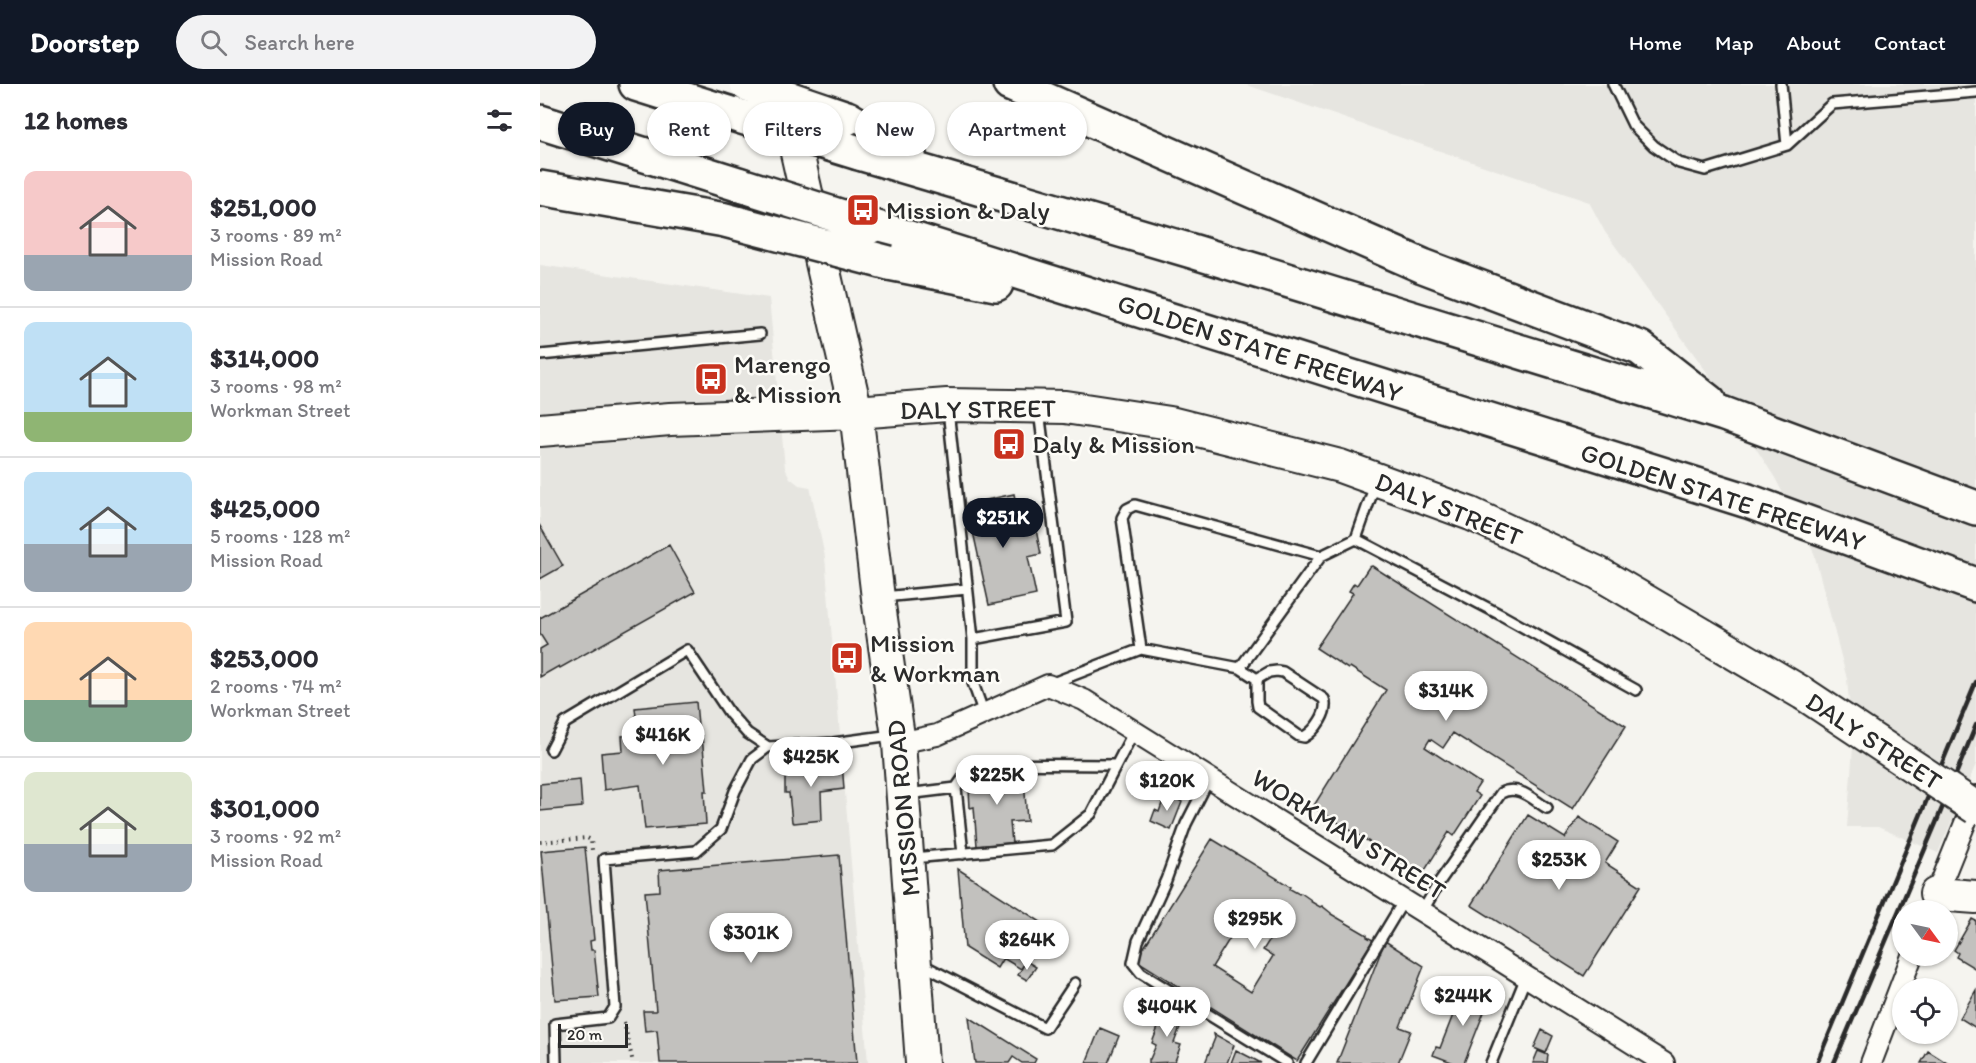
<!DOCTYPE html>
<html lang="en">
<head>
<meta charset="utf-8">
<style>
	body { margin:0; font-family:Itim,sans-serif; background:#f2f2f3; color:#2b2b33; height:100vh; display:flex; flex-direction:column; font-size:22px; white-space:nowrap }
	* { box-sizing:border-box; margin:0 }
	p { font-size:20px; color:#7c7c81 }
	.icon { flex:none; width:33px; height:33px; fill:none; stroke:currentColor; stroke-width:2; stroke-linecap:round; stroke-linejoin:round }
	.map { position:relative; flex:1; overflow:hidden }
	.sheet { display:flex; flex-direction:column; background:#fff; width:540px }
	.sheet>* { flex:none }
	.guide { position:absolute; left:18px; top:18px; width:570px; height:54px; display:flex; gap:12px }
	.needle { width:39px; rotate:123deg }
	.controls { position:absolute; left:1352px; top:816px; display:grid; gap:12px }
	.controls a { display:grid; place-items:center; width:66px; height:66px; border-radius:50%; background:#fff; box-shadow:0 2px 4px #0004; font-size:30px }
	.scale { position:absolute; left:18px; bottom:15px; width:70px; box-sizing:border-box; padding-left:6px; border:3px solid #2b2b2b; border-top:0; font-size:16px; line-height:21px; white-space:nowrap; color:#2b2b2b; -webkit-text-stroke:4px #fdfcf7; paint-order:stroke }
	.price { position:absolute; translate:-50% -51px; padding:0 14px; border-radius:21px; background:#fff; color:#222; font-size:20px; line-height:39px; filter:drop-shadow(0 2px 3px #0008) }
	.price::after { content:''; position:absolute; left:50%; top:36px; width:18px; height:14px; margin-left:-9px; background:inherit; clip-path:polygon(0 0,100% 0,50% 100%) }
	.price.active { background:#111827; color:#fff }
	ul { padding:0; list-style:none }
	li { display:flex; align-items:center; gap:18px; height:150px; padding:0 24px }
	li+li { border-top:2px solid #e1e1e2 }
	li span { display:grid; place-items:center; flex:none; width:168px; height:120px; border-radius:12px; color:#555 }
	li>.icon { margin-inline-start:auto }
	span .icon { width:72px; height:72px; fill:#fffc; stroke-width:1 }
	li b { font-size:26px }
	h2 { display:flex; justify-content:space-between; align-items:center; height:72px; padding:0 24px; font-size:26px }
	.pill { padding:0 21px; border-radius:27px; background:#fff; box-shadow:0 2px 4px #0004; font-size:21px; line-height:54px }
	.pill.active { background:#111827; color:#fff }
	header { display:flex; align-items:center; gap:36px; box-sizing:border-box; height:84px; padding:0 30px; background:#111827; color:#fff }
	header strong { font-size:28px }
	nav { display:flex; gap:33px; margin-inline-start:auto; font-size:21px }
	.search { width:420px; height:54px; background:#f2f2f3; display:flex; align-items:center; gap:15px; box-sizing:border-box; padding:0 21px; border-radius:33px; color:#7c7c81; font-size:22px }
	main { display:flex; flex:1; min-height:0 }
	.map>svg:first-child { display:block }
	.built { fill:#e6e5e0 }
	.building { fill:#c2c1be; stroke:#2b2b2b; stroke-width:1.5; fill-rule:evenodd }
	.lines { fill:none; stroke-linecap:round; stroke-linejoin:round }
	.lane-casing { stroke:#2b2b2b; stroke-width:14 }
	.street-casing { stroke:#2b2b2b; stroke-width:24 }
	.primary-casing { stroke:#2b2b2b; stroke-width:36 }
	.highway-casing { stroke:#2b2b2b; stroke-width:38 }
	.path { stroke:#2b2b2b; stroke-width:4; stroke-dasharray:1.5 4.5; stroke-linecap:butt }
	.lane { stroke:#fdfcf7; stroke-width:9 }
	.street { stroke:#fdfcf7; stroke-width:20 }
	.primary { stroke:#fdfcf7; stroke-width:32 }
	.highway { stroke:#fdfcf7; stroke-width:33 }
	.rail { stroke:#2b2b2b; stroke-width:4.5 }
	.primary-bridge-casing { stroke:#2b2b2b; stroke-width:36; stroke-linecap:butt }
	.highway-bridge-casing { stroke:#2b2b2b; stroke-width:38; stroke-linecap:butt }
	.primary-bridge { stroke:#fdfcf7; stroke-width:32 }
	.highway-bridge { stroke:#fdfcf7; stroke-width:33 }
	.labels { text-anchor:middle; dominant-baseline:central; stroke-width:5; stroke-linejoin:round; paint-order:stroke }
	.poi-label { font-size:26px; fill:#2b2b2b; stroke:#fdfcf7; text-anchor:start }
	.street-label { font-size:26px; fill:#2b2b2b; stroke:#fdfcf7 }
</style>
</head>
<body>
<header>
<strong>Doorstep</strong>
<div class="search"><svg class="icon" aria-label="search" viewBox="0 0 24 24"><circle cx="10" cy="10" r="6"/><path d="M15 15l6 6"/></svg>Search here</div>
<nav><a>Home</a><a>Map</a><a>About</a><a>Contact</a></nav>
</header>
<main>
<section class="sheet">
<h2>12 homes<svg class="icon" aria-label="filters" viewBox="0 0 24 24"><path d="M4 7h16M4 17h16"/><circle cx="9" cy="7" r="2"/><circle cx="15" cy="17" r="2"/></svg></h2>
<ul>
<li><span style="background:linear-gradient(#f6c9c9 70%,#9aa5b1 0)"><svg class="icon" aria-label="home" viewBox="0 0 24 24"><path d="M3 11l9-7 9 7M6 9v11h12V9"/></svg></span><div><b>$251,000</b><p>3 rooms · 89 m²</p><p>Mission Road</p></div></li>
<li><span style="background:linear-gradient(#bfe0f5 75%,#8fb573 0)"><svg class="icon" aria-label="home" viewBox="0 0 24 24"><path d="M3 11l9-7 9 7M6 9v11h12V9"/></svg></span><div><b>$314,000</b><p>3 rooms · 98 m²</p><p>Workman Street</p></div></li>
<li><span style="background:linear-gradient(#bfe0f5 60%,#9aa5b1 0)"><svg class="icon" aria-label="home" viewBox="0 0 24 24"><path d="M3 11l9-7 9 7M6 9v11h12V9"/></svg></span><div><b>$425,000</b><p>5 rooms · 128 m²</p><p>Mission Road</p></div></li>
<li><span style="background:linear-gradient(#ffd9b3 65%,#7fa58c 0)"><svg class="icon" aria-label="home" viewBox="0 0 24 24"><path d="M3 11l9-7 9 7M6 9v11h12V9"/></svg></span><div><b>$253,000</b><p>2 rooms · 74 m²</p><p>Workman Street</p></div></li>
<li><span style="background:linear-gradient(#dfe7d0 60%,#9aa5b1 0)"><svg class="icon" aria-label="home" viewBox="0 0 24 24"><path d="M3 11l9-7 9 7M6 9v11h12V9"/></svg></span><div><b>$301,000</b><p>3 rooms · 92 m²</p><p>Mission Road</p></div></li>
</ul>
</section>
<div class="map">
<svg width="1436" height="979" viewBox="0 0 1436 979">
	<rect width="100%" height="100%" fill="#f5f4ef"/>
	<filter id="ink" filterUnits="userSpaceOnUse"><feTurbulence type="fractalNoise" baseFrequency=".0167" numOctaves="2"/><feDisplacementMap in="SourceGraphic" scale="12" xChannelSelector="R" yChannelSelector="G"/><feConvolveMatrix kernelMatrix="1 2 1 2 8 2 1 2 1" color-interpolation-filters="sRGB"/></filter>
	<g filter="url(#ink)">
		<path class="built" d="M704 0H1436V680L1398 769 1338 743H1307L1313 663 1307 595 1274 469 1235 394 1169 291 1065 148 1049 118Z
			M0 181 229 214 245 384 250 394 259 401 270 403 285 473 328 979H0Z"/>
		<path class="building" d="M474 410 482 449 496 446 501 470 488 473 496 511 449 521 427 420Z
			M0 442 23 482 0 495Z
			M129 461 155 508 20 584 19 582 0 593V565L7 561 0 550V534Z
			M832 482 1086 642 1033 725 913 649 903 664 890 655 885 663 940 699 934 708 940 712 914 752 909 748 882 791 773 723 846 606 810 583 808 585 776 564 813 509 809 507 814 499 817 501 829 483Z
			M156 618 159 652H162L167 707H164L166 740 105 745 100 701 64 706 61 669 83 667 82 652 98 650 95 624Z
			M273 678 274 680 302 678 304 705 281 708 282 736 254 739 252 738 249 709H245V694L248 693 247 686 250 685 251 680Z
			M456 688V692L478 690 479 696 484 695 487 737 470 738 472 759 437 762 434 723 430 724 429 705H433L431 690Z
			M40 696 42 723 0 727V700Z
			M626 708 642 718 631 746 611 737 615 726 619 728Z
			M988 731 1025 754 1039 733 1078 758 1065 779 1101 802 1044 892 931 821Z
			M672 755 751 803 750 805 759 810 761 809 771 816 770 817 780 823 782 822 791 829V830L827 851V853L833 856 757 977 596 876ZM711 820 727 830 716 847 730 855 723 866 733 872 711 908 672 883Z
			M45 763 54 856 50 857 51 866H54L59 913 15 916 1 767Z
			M299 771 317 979H120L117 946 105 947 103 927H116L105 808 120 807 119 786Z
			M418 785 507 842 481 885 463 874 457 884 425 864Z
			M1432 835 1436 837V885L1416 873 1418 869 1414 866Z
			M845 857 884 882 860 943 871 947 858 979H797Z
			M486 877 496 883 487 896 478 891Z
			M924 903 950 913 924 979H914L893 971 896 963 900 964Z
			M1436 906V944L1420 934Z
			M626 923 645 930 634 959 641 961 635 977 637 978 609 979V975H610L616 961 612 959Z
			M429 933 496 975 494 979H482L473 973 469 979H435Z
			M560 944 579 952 568 979H546Z
			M1002 946 1013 952 1006 969 994 964Z
			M674 950 694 961 687 979H665L675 954Z
			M696 966 721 979H691Z
			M998 967 1008 971 1007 979H993Z
			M1388 967 1407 979H1381Z"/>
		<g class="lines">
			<defs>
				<path id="lane" d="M1073 0 1093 41 1114 62 1139 79 1165 86 1247 61 1292 20 1436 8
					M1241 0 1247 61
					M0 271 220 250
					M408 326 433 555 526 538 499 327
					M835 401 816 455 963 532 1096 606
					M343 513 427 505
					M433 555V599L444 630
					M601 565 582 434 587 425 595 421 781 472
					M700 584 781 472 816 455
					M737 587 743 588 784 615C789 628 775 647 764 653L759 652 718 623 717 617V595L729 588Z
					M510 600 601 565 700 584 717 595
					M11 666 25 639 147 566 190 630 207 649 228 663
					M669 695 646 740 626 796 598 857 593 879 601 889 747 979
					M416 704 423 770
					M367 710 416 704 433 680 576 681
					M373 774 512 761 551 730 594 647
					M882 828 900 797 961 709C978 700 992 715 1007 724
					M381 880 505 944 535 899
					M16 979 15 940 68 934 75 923 64 775 156 767 181 745 195 707 212 675 228 663 293 659 352 651
					M766 979 864 816
					M951 979 986 893"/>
				<path id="street" d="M359 659 397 651 508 601 544 616 1124 979
					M1390 826 1436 712
					M1331 979 1372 872"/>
				<path id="primary" d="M247 25 316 328 338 514 359 659 382 979
					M0 346 130 335 316 328 407 321 525 323 630 339 800 382 931 430 1058 489 1264 610
					M1396 810 1436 813"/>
				<path id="highway" d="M96 0 179 26
					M470 0 883 182 1100 264 1169 318
					M307 34 369 71
					M0 38 201 101
					M319 69 655 168 1184 330 1436 424
					M0 104 185 136
					M331 142 1208 417 1436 501
					M349 179 456 200"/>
			</defs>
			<use href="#lane" class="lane-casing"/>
			<use href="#street" class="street-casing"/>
			<use href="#primary" class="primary-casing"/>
			<use href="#highway" class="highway-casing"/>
			<path class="path" d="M0 758 47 754 51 756 52 766
				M84 938 93 979"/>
			<use href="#lane" class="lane"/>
			<use href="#street" class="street"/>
			<use href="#primary" class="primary"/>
			<use href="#highway" class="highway"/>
			<path class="rail" d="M1277 979 1436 598
				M1294 979 1396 739 1436 641"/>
			<defs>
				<path id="primary-bridge" d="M1264 610 1436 724"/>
				<path id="highway-bridge" d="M207 0 307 34
					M179 26 319 69
					M201 101 331 142
					M185 136 349 179"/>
			</defs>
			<use href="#primary-bridge" class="primary-bridge-casing"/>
			<use href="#highway-bridge" class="highway-bridge-casing"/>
			<use href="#primary-bridge" class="primary-bridge"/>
			<use href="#highway-bridge" class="highway-bridge"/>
		</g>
	</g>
	<defs>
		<symbol id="bus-square" viewBox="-11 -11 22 22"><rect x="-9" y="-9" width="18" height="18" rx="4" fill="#c8321e" stroke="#fdfcf7"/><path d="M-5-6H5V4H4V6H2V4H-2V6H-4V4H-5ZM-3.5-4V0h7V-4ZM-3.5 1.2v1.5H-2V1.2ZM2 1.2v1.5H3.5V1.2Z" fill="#fff"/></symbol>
	</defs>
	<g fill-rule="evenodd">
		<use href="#bus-square" x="304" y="107" width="38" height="38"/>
		<use href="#bus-square" x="152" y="276" width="38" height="38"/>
		<use href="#bus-square" x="450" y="341" width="38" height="38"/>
		<use href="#bus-square" x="288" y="555" width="38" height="38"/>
	</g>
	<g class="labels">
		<g class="poi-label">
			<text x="346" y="126">Mission &amp; Daly</text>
			<text x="194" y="280">Marengo<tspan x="194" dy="30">&amp; Mission</tspan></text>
			<text x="492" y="360">Daly &amp; Mission</text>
			<text x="330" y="559">Mission<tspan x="330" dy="30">&amp; Workman</tspan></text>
		</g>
		<g class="street-label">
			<text transform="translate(720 264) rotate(18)">GOLDEN STATE FREEWAY</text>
			<text transform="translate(438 325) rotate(-1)">DALY STREET</text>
			<text transform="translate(1183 413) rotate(18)">GOLDEN STATE FREEWAY</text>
			<text transform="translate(909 425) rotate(22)">DALY STREET</text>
			<text transform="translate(1334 657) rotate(33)">DALY STREET</text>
			<text transform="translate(363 724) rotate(-95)">MISSION ROAD</text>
			<text transform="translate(809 750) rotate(32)">WORKMAN STREET</text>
		</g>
	</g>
</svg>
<div class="controls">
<a><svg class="needle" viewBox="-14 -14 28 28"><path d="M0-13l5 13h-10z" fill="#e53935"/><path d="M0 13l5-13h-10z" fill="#7c7c81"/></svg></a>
<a><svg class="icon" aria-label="locate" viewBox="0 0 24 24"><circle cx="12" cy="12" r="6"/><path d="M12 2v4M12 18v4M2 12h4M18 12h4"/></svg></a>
</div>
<div class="scale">20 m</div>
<b class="price active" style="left:463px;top:465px">$251K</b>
<b class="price" style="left:906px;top:638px">$314K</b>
<b class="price" style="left:123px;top:682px">$416K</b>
<b class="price" style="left:271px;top:704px">$425K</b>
<b class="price" style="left:457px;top:722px">$225K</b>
<b class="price" style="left:627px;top:728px">$120K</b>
<b class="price" style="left:1019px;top:807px">$253K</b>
<b class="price" style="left:715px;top:866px">$295K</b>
<b class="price" style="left:211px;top:880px">$301K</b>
<b class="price" style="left:487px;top:887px">$264K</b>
<b class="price" style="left:923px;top:943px">$244K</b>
<b class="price" style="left:627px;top:954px">$404K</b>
<div class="guide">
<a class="pill active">Buy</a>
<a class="pill">Rent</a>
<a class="pill">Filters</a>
<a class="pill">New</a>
<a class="pill">Apartment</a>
</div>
</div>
</main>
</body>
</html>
